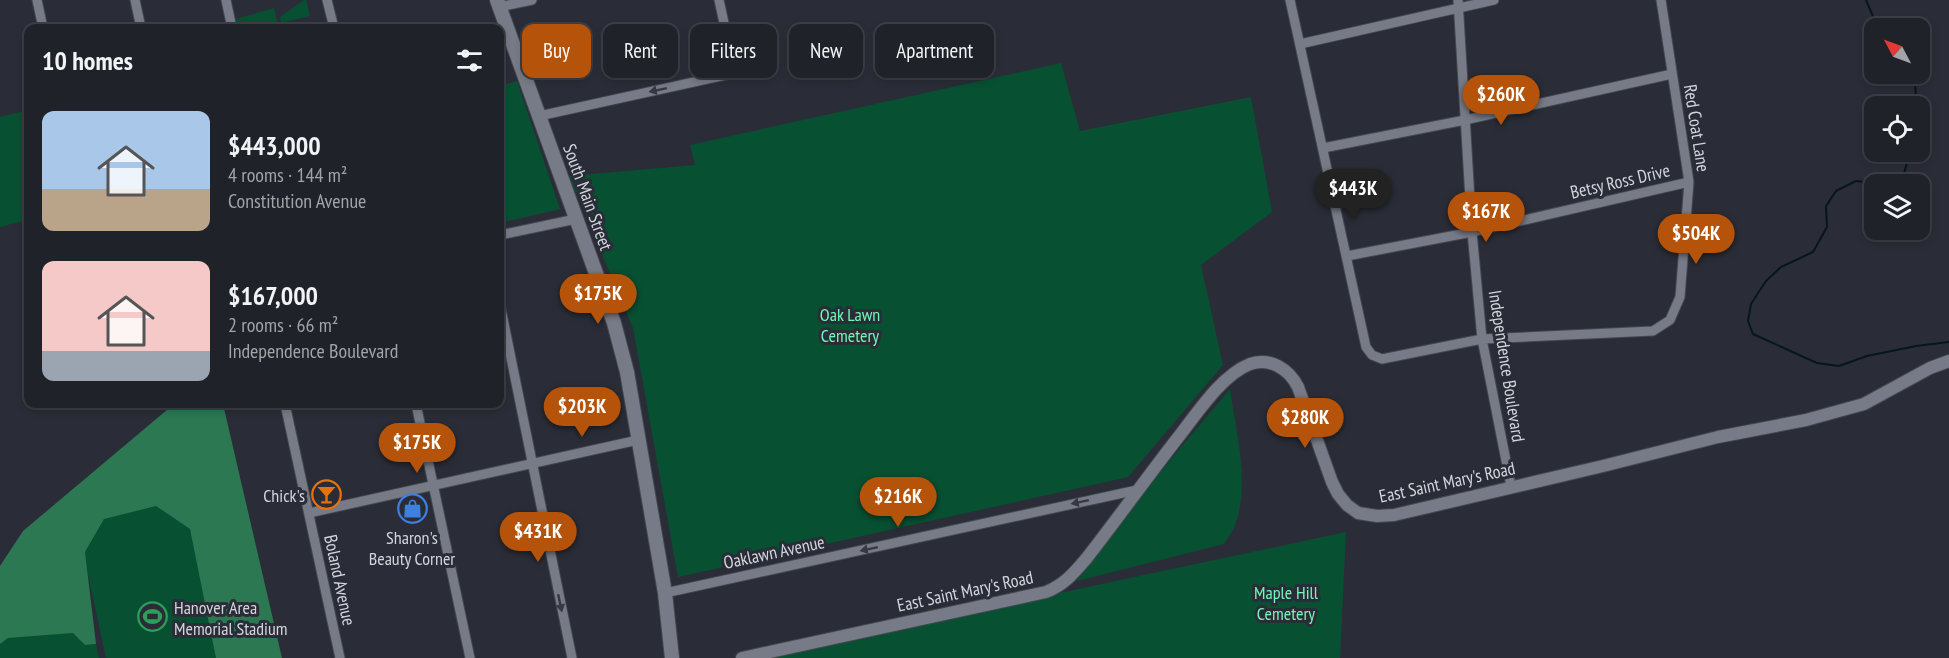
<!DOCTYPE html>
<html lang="en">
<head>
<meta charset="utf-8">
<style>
	body { margin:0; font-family:"PT Sans Narrow",sans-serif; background:#282a31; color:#f1f3f6; height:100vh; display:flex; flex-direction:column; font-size:22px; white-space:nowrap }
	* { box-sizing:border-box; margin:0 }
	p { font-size:20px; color:#a2a4a8 }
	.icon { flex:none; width:33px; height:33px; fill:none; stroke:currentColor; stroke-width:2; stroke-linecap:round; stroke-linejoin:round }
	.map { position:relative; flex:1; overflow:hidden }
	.drawer { position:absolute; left:24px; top:24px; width:480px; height:384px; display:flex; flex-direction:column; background:#202229; border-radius:12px; box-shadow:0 3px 9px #0003,0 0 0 2px #3d3f46 }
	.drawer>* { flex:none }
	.guide { position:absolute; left:522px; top:24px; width:570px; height:54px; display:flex; gap:12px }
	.needle { width:39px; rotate:311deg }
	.controls { position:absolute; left:1864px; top:18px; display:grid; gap:12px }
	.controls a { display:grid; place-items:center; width:66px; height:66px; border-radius:12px; background:#202229; box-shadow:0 3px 9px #0003,0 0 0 2px #3d3f46; font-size:30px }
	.price { position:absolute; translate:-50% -51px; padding:0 14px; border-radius:21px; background:#b45309; color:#fff; font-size:20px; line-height:39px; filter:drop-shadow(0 2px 3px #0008) }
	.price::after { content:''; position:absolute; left:50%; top:36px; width:18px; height:14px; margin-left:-9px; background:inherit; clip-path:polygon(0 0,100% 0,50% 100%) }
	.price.selected { background:#222; color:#fff }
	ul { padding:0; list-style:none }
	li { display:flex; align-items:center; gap:18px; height:150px; padding:0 18px }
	li span { display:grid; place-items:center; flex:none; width:168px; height:120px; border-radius:12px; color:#555 }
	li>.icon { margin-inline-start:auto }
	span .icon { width:72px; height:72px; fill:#fffc; stroke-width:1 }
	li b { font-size:26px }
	h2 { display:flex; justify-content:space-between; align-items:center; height:72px; padding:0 18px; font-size:26px }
	.tag { padding:0 21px; border-radius:12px; background:#202229; box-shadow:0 3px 9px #0003,0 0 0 2px #3d3f46; font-size:21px; line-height:54px }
	.tag.selected { background:#b45309; color:#fff }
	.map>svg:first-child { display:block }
	.green { fill:#085032 }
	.forest { fill:#2c7853 }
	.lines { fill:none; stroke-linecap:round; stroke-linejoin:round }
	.stream { stroke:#061719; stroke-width:2 }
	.minor-casing { stroke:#44484f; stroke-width:11 }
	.tertiary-casing { stroke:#44484f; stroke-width:14 }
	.secondary-casing { stroke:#44484f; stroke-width:16 }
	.minor { stroke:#777b87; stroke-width:9 }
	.tertiary { stroke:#777b87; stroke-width:12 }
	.secondary { stroke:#777b87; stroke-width:14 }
	.oneway { fill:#363943 }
	.labels { text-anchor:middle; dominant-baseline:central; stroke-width:6; stroke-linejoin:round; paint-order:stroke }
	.street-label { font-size:18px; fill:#d3d5dc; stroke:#2a2d37 }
	.park-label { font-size:18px; fill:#74f7b6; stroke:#2a2d37 }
	.poi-label { font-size:18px; fill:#d3d5dc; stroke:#2a2d37; text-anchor:end }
</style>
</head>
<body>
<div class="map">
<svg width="1949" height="658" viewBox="0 0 1949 658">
	<rect width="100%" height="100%" fill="#2a2d37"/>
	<path class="green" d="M304 0H306L310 16 281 23 280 17Z
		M274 8 278 28H237L236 19Z
		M1061 63 1080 131 1251 97 1272 212 1201 265 1223 365 1128 477 678 577 633 328 569 176 695 165 690 145Z
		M517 81 560 209 500 223V86Z
		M28 110V221L18 222 0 227V117Z
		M1230 389C1236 433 1251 485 1234 528 1231 533 1227 539 1224 544L1077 581 1166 465Z
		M156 506 190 529 218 658H106L88 575 85 552 104 518Z
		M1346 532 1340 658H754Z
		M73 633 85 645 96 644 99 658H0V644L8 638Z"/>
	<path class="forest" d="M174 404H223L282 658H216L190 529 156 506 104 519 85 552 96 644 85 645 73 633 8 638 0 644V566L23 531Z"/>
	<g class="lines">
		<path class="stream" d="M1866 0 1878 28
			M1914 74 1917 106
			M1880 184 1856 181 1836 191 1826 206 1827 227 1813 252 1781 267 1766 281 1758 293 1751 304 1748 321 1753 334 1817 363 1839 366 1867 356 1916 346 1949 342
			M1883 184 1903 177 1910 152"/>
		<defs>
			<path id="minor" d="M37 0 43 28
				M135 0 141 28
				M226 0 232 28
				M327 0 334 28
				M719 0 735 73
				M1290 0 1366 347 1372 355 1382 359 1482 339 1653 331 1670 320 1680 297 1689 182 1661 0
				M1458 0 1472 232 1482 339 1511 486
				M499 7 532 0
				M1300 44 1494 0
				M539 116 771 65
				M1323 148 1465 120 1672 74
				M500 235 576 219
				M1347 256 1472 232 1689 182
				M500 304 572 658
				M285 404 340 658
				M416 404 470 658
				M309 513 638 440
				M665 593 1137 490"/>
			<path id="tertiary" d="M742 658 1046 592C1064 585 1074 573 1086 559 1118 518 1148 476 1180 435 1198 412 1222 375 1250 364 1270 357 1289 369 1298 387L1332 482 1338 494 1347 505 1358 513 1377 516 1394 515 1603 466 1718 437 1806 420 1864 404 1930 368 1949 361"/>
			<path id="secondary" d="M497 0 614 323 627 372 665 593 672 658"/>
		</defs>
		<use href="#minor" class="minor-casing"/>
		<use href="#tertiary" class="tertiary-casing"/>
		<use href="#secondary" class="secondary-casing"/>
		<use href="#minor" class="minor"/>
		<use href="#tertiary" class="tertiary"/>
		<use href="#secondary" class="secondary"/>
	</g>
	<defs><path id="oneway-solid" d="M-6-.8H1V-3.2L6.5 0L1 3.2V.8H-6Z" transform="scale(1.5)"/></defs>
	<g class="oneway">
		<use href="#oneway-solid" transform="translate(658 90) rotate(168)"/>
		<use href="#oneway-solid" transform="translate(1080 502) rotate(168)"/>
		<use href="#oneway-solid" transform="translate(869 549) rotate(168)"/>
		<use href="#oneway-solid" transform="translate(560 603) rotate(78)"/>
	</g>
	<defs>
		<symbol id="bar-ring" viewBox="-11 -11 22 22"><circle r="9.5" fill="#2a2d37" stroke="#e8710a" stroke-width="1.5"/><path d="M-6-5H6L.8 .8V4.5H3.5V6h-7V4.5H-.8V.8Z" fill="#e8710a"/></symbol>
		<symbol id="shop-ring" viewBox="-11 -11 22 22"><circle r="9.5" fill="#2a2d37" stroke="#3f7fe0" stroke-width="1.5"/><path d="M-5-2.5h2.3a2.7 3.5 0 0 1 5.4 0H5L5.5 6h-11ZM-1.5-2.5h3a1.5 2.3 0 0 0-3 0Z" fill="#3f7fe0"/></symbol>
		<symbol id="stadium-ring" viewBox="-11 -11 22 22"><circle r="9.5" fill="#2a2d37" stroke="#2e9e5b" stroke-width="1.5"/><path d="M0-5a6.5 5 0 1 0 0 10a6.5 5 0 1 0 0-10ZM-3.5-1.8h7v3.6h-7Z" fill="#2e9e5b"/></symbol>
	</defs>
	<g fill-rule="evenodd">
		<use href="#bar-ring" x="310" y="478" width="33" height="33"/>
		<use href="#shop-ring" x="396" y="492" width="33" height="33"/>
		<use href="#stadium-ring" x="136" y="600" width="33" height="33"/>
	</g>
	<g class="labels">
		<g class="street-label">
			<text transform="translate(1697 128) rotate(81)">Red Coat Lane</text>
			<text transform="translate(1620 181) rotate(-13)">Betsy Ross Drive</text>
			<text transform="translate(588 197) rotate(70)">South Main Street</text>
			<text transform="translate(1507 366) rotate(81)">Independence Boulevard</text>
			<text transform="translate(1447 482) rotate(-12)">East Saint Mary's Road</text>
			<text transform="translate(774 552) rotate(-12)">Oaklawn Avenue</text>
			<text transform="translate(340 580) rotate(78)">Boland Avenue</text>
			<text transform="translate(965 591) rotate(-12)">East Saint Mary's Road</text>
		</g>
		<g class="park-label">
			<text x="850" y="314">Oak Lawn<tspan x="850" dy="21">Cemetery</tspan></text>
			<text x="1286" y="592">Maple Hill<tspan x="1286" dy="21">Cemetery</tspan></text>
		</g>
		<g class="poi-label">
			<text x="305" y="495">Chick's</text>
			<text x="412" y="537" text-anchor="middle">Sharon's<tspan x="412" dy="21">Beauty Corner</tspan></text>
			<text x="174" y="607" text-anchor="start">Hanover Area<tspan x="174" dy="21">Memorial Stadium</tspan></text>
		</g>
	</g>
</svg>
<div class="controls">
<a><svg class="needle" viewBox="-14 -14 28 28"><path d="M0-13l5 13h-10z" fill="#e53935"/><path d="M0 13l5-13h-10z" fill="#a2a4a8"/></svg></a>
<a><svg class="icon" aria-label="locate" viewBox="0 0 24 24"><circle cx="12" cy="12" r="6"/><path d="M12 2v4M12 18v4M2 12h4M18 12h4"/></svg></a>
<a><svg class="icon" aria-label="layers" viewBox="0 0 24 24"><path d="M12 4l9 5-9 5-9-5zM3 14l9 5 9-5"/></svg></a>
</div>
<b class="price" style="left:1501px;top:126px">$260K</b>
<b class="price selected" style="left:1353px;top:220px">$443K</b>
<b class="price" style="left:1486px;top:243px">$167K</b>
<b class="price" style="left:1696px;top:265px">$504K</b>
<b class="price" style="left:598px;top:325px">$175K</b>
<b class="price" style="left:582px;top:438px">$203K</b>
<b class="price" style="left:1305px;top:449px">$280K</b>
<b class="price" style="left:417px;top:474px">$175K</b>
<b class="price" style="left:898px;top:528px">$216K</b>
<b class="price" style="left:538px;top:563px">$431K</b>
<div class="guide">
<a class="tag selected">Buy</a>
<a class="tag">Rent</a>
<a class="tag">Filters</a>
<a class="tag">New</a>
<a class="tag">Apartment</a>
</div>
<section class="drawer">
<h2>10 homes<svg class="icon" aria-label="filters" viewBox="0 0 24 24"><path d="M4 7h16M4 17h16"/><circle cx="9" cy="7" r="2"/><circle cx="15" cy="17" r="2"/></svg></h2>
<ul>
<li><span style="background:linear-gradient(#a9c7e8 65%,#b9a48a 0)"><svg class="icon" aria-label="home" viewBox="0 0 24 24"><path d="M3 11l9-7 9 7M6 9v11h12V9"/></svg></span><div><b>$443,000</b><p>4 rooms · 144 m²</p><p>Constitution Avenue</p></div></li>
<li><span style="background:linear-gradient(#f6c9c9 75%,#9aa5b1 0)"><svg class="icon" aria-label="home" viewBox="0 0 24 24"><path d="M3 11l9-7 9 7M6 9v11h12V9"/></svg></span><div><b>$167,000</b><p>2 rooms · 66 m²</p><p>Independence Boulevard</p></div></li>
</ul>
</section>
</div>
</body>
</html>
